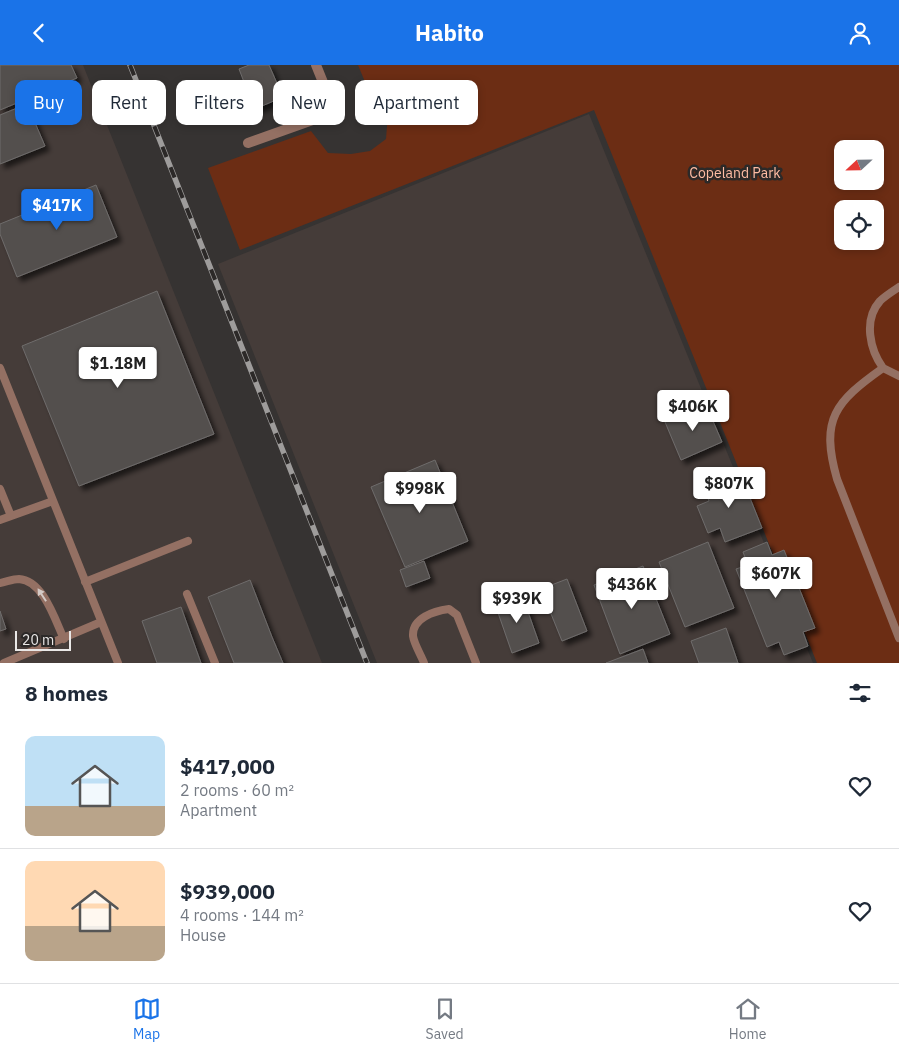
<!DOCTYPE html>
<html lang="en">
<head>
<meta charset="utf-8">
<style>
	body { margin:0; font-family:"IBM Plex Sans",sans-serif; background:#f2f2f3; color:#1f2937; height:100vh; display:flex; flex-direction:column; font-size:19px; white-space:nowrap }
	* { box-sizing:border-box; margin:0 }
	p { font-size:16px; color:#747a83 }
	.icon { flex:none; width:28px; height:28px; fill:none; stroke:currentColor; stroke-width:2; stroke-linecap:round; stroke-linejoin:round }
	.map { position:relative; height:598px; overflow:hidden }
	.panel { display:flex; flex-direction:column; background:#fff; flex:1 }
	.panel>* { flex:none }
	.guide { position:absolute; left:15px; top:15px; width:500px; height:45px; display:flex; gap:10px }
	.needle { width:32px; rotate:248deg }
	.controls { position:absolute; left:834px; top:75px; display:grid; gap:10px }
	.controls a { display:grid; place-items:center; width:50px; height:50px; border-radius:10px; background:#fff; box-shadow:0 2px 8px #0003; font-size:25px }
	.scale { position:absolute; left:15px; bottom:12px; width:56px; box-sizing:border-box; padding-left:5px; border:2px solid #eae8e7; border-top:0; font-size:14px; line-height:18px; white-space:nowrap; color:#eae8e7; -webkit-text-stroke:4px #2c2928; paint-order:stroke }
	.price { position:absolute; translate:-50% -42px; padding:0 11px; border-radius:5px; background:#fff; color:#222; font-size:16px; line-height:32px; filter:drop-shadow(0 1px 2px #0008) }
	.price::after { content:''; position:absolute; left:50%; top:30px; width:15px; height:11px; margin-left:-8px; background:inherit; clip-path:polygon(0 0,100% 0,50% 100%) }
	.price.on { background:#1a73e8; color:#fff }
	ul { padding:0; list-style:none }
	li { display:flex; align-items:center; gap:15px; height:125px; padding:0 25px }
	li+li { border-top:1px solid #e0e1e3 }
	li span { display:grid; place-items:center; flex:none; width:140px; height:100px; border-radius:10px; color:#555 }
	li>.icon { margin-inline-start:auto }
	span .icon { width:60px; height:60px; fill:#fffc; stroke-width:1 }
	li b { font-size:21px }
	h2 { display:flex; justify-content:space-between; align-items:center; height:60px; padding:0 25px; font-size:21px }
	.tag { padding:0 18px; border-radius:10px; background:#fff; box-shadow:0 2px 8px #0003; font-size:18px; line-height:45px }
	.tag.on { background:#1a73e8; color:#fff }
	header { display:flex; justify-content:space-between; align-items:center; height:65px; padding:0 25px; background:#1a73e8; color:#fff; font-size:22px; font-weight:700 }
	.tab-bar { display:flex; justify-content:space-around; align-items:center; height:70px; border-top:1px solid #e0e1e3; background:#fff; font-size:14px; color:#747a83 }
	.tab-bar a { display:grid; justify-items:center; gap:2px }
	.tab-bar .on { color:#1a73e8 }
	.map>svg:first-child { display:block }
	.built { fill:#453c39 }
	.green { fill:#6c2d14; fill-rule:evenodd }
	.building { fill:#524f4e; stroke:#6f6c6b; filter:url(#shadow) }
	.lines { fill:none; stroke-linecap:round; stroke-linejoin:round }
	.lane { stroke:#947063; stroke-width:8 }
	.street { stroke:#947063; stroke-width:10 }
	.rail-casing { stroke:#9e9c9b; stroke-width:5.5 }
	.rail { stroke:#2c2928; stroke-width:4; stroke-dasharray:11; stroke-linecap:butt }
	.oneway { fill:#d4cac6 }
	.labels { text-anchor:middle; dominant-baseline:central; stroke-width:5; stroke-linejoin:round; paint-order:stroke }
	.park-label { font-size:14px; fill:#febca3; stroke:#2c2928 }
</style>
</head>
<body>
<header><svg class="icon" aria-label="back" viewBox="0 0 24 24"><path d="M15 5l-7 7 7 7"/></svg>Habito<svg class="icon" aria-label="person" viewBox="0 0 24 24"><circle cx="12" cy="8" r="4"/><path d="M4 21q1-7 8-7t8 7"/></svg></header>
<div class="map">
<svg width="899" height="598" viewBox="0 0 899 598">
	<defs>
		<filter id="shadow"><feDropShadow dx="4.5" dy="4.5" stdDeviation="2.5" flood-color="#0009"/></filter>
	</defs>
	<rect width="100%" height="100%" fill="#363332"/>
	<path class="built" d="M0 0H83L322 598H0Z
		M589 49 813 598H377L218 199Z"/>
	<path class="green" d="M358 0H899V598H817L594 45 240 185 208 103 311 66 328 88 351 89 370 86 386 74 388 48 370 29ZM842 84H875V116H842ZM842 144H875V176H842Z"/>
	<path class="building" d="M0 0H71L77 13 0 45Z
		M249 0H269L283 32 241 50 230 23 244 17 239 4Z
		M27 39 45 81 0 99V50Z
		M96 120 117 172 17 212 0 169V159Z
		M157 226 214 369 79 421 22 281Z
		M706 340 722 377 681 395 665 357Z
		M435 395 468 476 405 502 371 422Z
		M740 408 762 463 725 477 720 463 708 468 697 441 709 436 704 422Z
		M708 477 734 543 685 562 659 497Z
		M767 477 772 490 784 485 815 563 803 567 808 581 784 590 779 577 767 582 736 504 748 500 743 487Z
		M424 496 430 513 406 522 400 505Z
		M643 501 670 569 620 589 594 520Z
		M567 514 587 566 562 576 541 524Z
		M250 515 272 572 283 598H234L208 532Z
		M522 530 539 578 512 588 495 539Z
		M181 542 201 598H157L142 556Z
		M0 546 6 564 0 566Z
		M726 563 738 598H699L691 576Z
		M643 584 648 598H606Z"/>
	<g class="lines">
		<path class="lane" d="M0 303 118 598
			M883 303C870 285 863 255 880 236 885 231 893 226 899 222
			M899 311 883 303C835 337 820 354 837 414L899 573
			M0 424 11 451
			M0 455 53 436
			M85 517 188 476
			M0 518C6 517 13 514 19 514 43 515 55 555 64 574
			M187 529 215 598
			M4 598 101 557
			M424 598C421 590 414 579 413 571 412 553 434 546 449 544L457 550 476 598"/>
		<path class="street" d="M248 78 335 47 316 0"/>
		<defs>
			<path id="rail" d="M130 0 367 598"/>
		</defs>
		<use href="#rail" class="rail-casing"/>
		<use href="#rail" class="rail"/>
	</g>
	<defs><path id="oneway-solid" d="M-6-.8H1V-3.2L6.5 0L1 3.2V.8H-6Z" transform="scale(1.25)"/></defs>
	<use class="oneway" href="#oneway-solid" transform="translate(42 530) rotate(-123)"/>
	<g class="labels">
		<g class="park-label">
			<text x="735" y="108">Copeland Park</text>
		</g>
	</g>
</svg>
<div class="controls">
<a><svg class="needle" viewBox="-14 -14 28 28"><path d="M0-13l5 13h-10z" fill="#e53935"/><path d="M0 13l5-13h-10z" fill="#747a83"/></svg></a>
<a><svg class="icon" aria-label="locate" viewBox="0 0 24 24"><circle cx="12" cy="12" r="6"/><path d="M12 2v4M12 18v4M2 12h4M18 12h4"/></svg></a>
</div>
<div class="scale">20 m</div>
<b class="price on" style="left:57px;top:166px">$417K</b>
<b class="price" style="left:118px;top:324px">$1.18M</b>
<b class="price" style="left:693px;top:367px">$406K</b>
<b class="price" style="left:729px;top:444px">$807K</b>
<b class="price" style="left:420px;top:449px">$998K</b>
<b class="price" style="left:776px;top:534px">$607K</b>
<b class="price" style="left:632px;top:545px">$436K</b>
<b class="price" style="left:517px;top:559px">$939K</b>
<div class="guide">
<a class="tag on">Buy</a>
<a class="tag">Rent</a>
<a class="tag">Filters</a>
<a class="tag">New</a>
<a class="tag">Apartment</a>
</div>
</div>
<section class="panel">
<h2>8 homes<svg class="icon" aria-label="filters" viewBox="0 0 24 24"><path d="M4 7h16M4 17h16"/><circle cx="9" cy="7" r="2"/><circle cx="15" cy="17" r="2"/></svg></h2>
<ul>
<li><span style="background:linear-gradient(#bfe0f5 70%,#b9a48a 0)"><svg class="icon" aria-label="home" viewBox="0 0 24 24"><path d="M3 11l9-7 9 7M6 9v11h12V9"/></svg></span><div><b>$417,000</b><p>2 rooms · 60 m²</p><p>Apartment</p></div><svg class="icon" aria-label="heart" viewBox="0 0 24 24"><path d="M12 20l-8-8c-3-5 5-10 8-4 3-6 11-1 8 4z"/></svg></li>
<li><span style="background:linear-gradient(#ffd9b3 65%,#b9a48a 0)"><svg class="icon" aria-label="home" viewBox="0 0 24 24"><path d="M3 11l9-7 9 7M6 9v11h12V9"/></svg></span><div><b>$939,000</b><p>4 rooms · 144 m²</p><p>House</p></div><svg class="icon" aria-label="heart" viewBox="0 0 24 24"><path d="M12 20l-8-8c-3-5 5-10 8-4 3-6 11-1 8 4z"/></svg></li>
</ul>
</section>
<nav class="tab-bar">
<a class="on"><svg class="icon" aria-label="map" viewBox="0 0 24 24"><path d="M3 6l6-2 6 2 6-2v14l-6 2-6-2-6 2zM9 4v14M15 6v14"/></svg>Map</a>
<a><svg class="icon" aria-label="saved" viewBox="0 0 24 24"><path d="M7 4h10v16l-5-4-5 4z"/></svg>Saved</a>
<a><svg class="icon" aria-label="home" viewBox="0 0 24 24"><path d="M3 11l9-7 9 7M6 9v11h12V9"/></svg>Home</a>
</nav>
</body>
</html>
